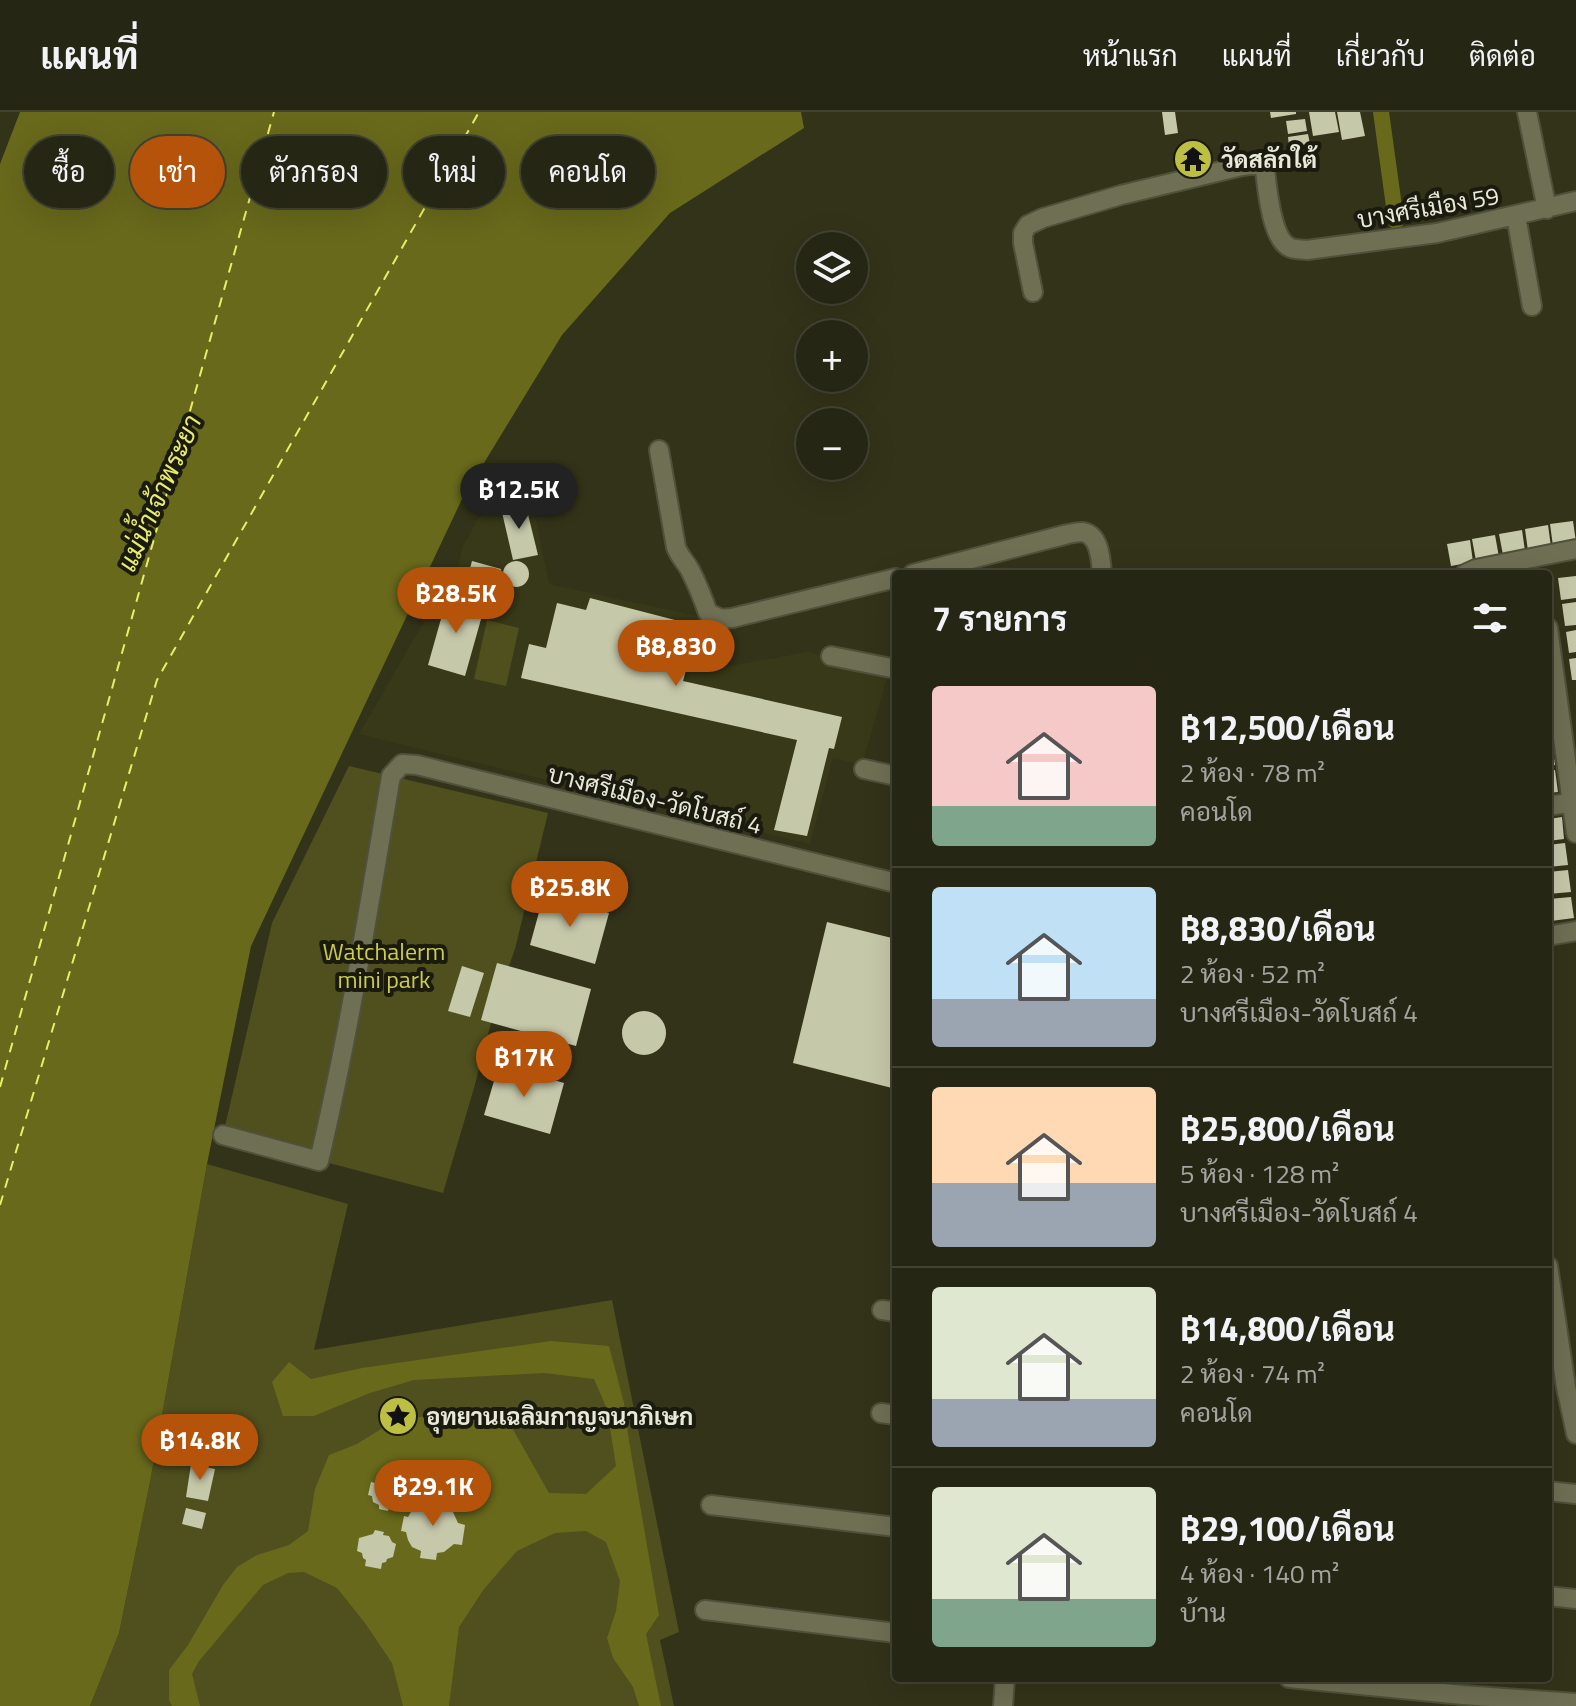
<!DOCTYPE html>
<html lang="th">
<head>
<meta charset="utf-8">
<style>
	body { margin:0; font-family:"Titillium Web",Sarabun,sans-serif; background:#323222; color:#f1f3f6; height:100vh; display:flex; flex-direction:column; font-size:30px; white-space:nowrap }
	* { box-sizing:border-box; margin:0 }
	p { font-size:26px; color:#a4a5a0 }
	.icon { flex:none; width:44px; height:44px; fill:none; stroke:currentColor; stroke-width:2; stroke-linecap:round; stroke-linejoin:round }
	.map { position:relative; flex:1; overflow:hidden }
	.sheet { position:absolute; left:892px; top:458px; width:660px; height:1112px; display:flex; flex-direction:column; background:#262614; border-radius:8px; box-shadow:0 8px 32px #0002,0 0 0 2px #424334 }
	.sheet>* { flex:none }
	.top-card { position:absolute; left:24px; top:24px; width:748px; height:72px; display:flex; gap:16px }
	.controls { position:absolute; left:796px; top:120px; display:grid; gap:16px }
	.controls a { display:grid; place-items:center; width:72px; height:72px; border-radius:50%; background:#262614; box-shadow:0 8px 32px #0002,0 0 0 2px #424334; font-size:40px }
	.price { position:absolute; translate:-50% -68px; padding:0 18px; border-radius:28px; background:#b45309; color:#fff; font-size:26px; line-height:52px; filter:drop-shadow(0 2px 4px #0008) }
	.price::after { content:''; position:absolute; left:50%; top:48px; width:24px; height:18px; margin-left:-12px; background:inherit; clip-path:polygon(0 0,100% 0,50% 100%) }
	.price.on { background:#222; color:#fff }
	ul { padding:0; list-style:none }
	li { display:flex; align-items:center; gap:24px; height:200px; padding:0 40px }
	li+li { border-top:2px solid #424334 }
	li span { display:grid; place-items:center; flex:none; width:224px; height:160px; border-radius:8px; color:#555 }
	li>.icon { margin-inline-start:auto }
	span .icon { width:96px; height:96px; fill:#fffc; stroke-width:1 }
	li b { font-size:34px }
	h2 { display:flex; justify-content:space-between; align-items:center; height:96px; padding:0 40px; font-size:34px }
	.pill { padding:0 28px; border-radius:36px; background:#262614; box-shadow:0 8px 32px #0002,0 0 0 2px #424334; font-size:28px; line-height:72px }
	.pill.on { background:#b45309; color:#fff }
	header { display:flex; align-items:center; gap:48px; box-sizing:border-box; height:112px; padding:0 40px; background:#262614; border-bottom:2px solid #424334 }
	header strong { font-size:38px }
	nav { display:flex; gap:44px; margin-inline-start:auto; font-size:28px }
	.map>svg:first-child { display:block }
	.built { fill:#383918 }
	.green { fill:#4f501e }
	.water { fill:#68691b }
	.lines { fill:none; stroke-linecap:round; stroke-linejoin:round }
	.canal { stroke:#68691b; stroke-width:16 }
	.ferry { stroke:#eaec6b; stroke-width:2; stroke-dasharray:10 8; stroke-linecap:butt }
	.building { fill:#c6c8aa }
	.minor-casing { stroke:#50513b; stroke-width:22 }
	.minor { stroke:#6e6f53; stroke-width:18 }
	.labels { text-anchor:middle; dominant-baseline:central; stroke-width:8; stroke-linejoin:round; paint-order:stroke }
	.poi-label { font-size:24px; font-weight:bold; fill:#e8e9d9; stroke:#1a1a0f; text-anchor:start }
	.street-label { font-size:24px; fill:#e8e9d9; stroke:#1a1a0f }
	.park-label { font-size:24px; fill:#cbcd49; stroke:#1a1a0f }
	.water-label { font-size:26px; font-style:italic; fill:#eaec6b; stroke:#1a1a0f }
</style>
</head>
<body>
<header>
<strong>แผนที่</strong>
<nav><a>หน้าแรก</a><a>แผนที่</a><a>เกี่ยวกับ</a><a>ติดต่อ</a></nav>
</header>
<div class="map">
<svg width="1576" height="1594" viewBox="0 0 1576 1594">
	<rect width="100%" height="100%" fill="#33331a"/>
	<path class="built" d="M531 383 549 472 701 505 713 557 808 540 889 559 862 653 833 646 810 732 359 622 436 489 457 460 463 434 478 407 498 388Z"/>
	<path class="green" d="M487 508 519 516 506 574 474 567Z
		M349 654 548 701 515 837 497 888 474 976 443 1081 223 1023 272 811Z
		M207 1052 348 1092 314 1238 612 1188 679 1520 660 1528 674 1594H90L119 1521 150 1370Z"/>
	<path class="water" d="M20 0H801L804 16 670 101 562 223 462 387 251 834 207 1052 150 1370 119 1521 90 1594H0V52Z
		M551 1229 609 1234 624 1291 629 1329 659 1503 646 1522 661 1594H639L633 1575 613 1546 607 1526 616 1499 620 1469 606 1430 586 1419 555 1421 517 1439 484 1477 459 1515 449 1594H403L392 1551 365 1511 337 1476 304 1460 288 1461 263 1473 199 1549 192 1562 200 1594H172L169 1588V1558L188 1533 223 1473 237 1455 257 1443 289 1433 308 1419 315 1377 329 1343 357 1332 397 1307 474 1300 511 1314 549 1381 586 1382 616 1354 607 1297 594 1267 544 1261 414 1268 370 1281 314 1304H283L272 1270 289 1250 311 1267 362 1256Z"/>
	<g class="lines">
		<path class="canal" d="M1381 0 1396 109"/>
		<path class="ferry" d="M0 975 274 0
			M0 1093 157 568 479 0"/>
	</g>
	<path class="building" d="M1162 0H1175L1178 21 1165 23Z
		M1270 0H1296V2L1271 6Z
		M1309 0H1335L1339 20 1313 24Z
		M1337 0H1360L1365 24 1342 28Z
		M1305 7 1307 19 1288 22 1286 9Z
		M1308 22 1310 32 1289 35 1288 25Z
		M525 390 538 443 513 448 501 396Z
		M1573 409 1576 430 1553 434 1550 412Z
		M1548 413 1551 435 1528 439 1525 417Z
		M1522 418 1525 439 1503 443 1499 422Z
		M1495 423 1499 445 1476 449 1472 427Z
		M1470 428 1473 450 1451 454 1447 432Z
		M472 449 501 457 494 483 465 475Z
		M503 462a13 13 0 1 1 26 0a13 13 0 1 1-26 0Z
		M1576 464V486L1561 488 1558 466Z
		M448 482 485 493 465 564 428 553Z
		M590 486 698 514 683 569 842 605 834 637 829 636 807 724 774 718 797 628 521 566 529 532 546 536 557 491 586 498Z
		M1576 490V513L1565 514 1562 492Z
		M1576 518V540L1569 541 1566 520Z
		M1576 546V568H1572L1569 547Z
		M1552 631 1555 653 1548 654V632Z
		M1555 658 1558 680 1548 681V659Z
		M1562 705 1564 727 1548 729V707Z
		M1565 731 1568 753 1548 755V733Z
		M1568 758 1571 780 1548 782V760Z
		M544 782 609 801 595 852 530 833Z
		M1571 785 1574 806 1551 809 1549 787Z
		M827 810 896 827V977L793 951Z
		M497 851 591 877 576 934 481 908Z
		M462 854 484 861 470 905 448 899Z
		M622 921a22 22 0 1 1 44 0a22 22 0 1 1-44 0Z
		M499 952 564 971 550 1022 484 1003Z
		M198 1323 220 1327 217 1343 195 1339Z
		M191 1352 215 1357 208 1389 186 1385Z
		M385 1359 396 1361V1366L405 1376 402 1391H397L394 1394 389 1395 388 1399 379 1397V1393L373 1390 372 1384 368 1383 371 1370 375 1371 379 1366 384 1363Z
		M431 1384 448 1388 447 1393 452 1398 458 1411 465 1413 462 1433 454 1432 444 1440 437 1441 436 1448 420 1446 421 1439 412 1435 408 1428 406 1420 401 1419 404 1404 408 1405 414 1395 422 1391H430Z
		M186 1396 206 1401 202 1417 182 1412Z
		M375 1418 384 1420 383 1423 389 1424 392 1430 396 1432 393 1445 387 1447 386 1450 382 1451 381 1457 365 1454 366 1448 363 1446 362 1441 357 1439 359 1426 373 1422Z"/>
	<g class="lines">
		<defs>
			<path id="minor" d="M1527 0 1547 97
				M1516 104 1532 194
				M1033 180 1023 131V121L1028 113 1043 106 1121 83 1242 54 1264 51C1267 71 1270 125 1289 135 1294 138 1301 137 1307 138L1437 121 1576 89
				M659 338 676 435C679 444 685 449 690 458 697 472 703 486 708 501L721 507 732 506 896 466
				M913 462 1068 422C1073 421 1078 420 1082 420 1100 422 1101 449 1102 462
				M1465 462 1476 457 1576 437
				M1548 516 1576 721
				M831 544 896 557
				M864 657 896 664
				M1548 694 1576 690
				M1548 824 1576 819
				M223 1023 319 1049C349 922 369 793 391 664L402 652 417 653 896 771
				M1548 1154 1566 1275 1576 1322
				M882 1198 896 1200
				M881 1301 896 1303
				M1548 1379 1576 1382
				M711 1393 896 1415
				M1548 1484 1576 1487
				M705 1498 896 1521
				M1289 1566 1463 1583 1576 1591
				M1003 1594 1005 1566"/>
		</defs>
		<use href="#minor" class="minor-casing"/>
		<use href="#minor" class="minor"/>
	</g>
	<defs>
		<symbol id="temple-disc" viewBox="-11 -11 22 22"><circle r="9.5" fill="#bdbf43" stroke="#1a1a0f"/><path d="M0-6L5-2H3V0L6.5 2.5H4V6H1.5V3h-3V6H-4V2.5H-6.5L-3 0V-2H-5Z" fill="#111"/></symbol>
		<symbol id="sight-disc" viewBox="-11 -11 22 22"><circle r="9.5" fill="#bdbf43" stroke="#1a1a0f"/><path d="M0-6L1.8-2.2L6-1.7L2.9 1.2L3.7 5.4L0 3.3L-3.7 5.4L-2.9 1.2L-6-1.7L-1.8-2.2Z" fill="#111"/></symbol>
	</defs>
	<g fill-rule="evenodd">
		<use href="#temple-disc" x="1171" y="25" width="44" height="44"/>
		<use href="#sight-disc" x="376" y="1282" width="44" height="44"/>
	</g>
	<g class="labels">
		<g class="poi-label">
			<text x="1221" y="47">วัดสลักใต้</text>
			<text x="426" y="1304">อุทยานเฉลิมกาญจนาภิเษก</text>
		</g>
		<g class="street-label">
			<text transform="translate(1428 95) rotate(-10)">บางศรีเมือง 59</text>
			<text transform="translate(655 687) rotate(14)">บางศรีเมือง-วัดโบสถ์ 4</text>
		</g>
		<g class="park-label">
			<text x="384" y="839">Watchalerm<tspan x="384" dy="28">mini park</tspan></text>
		</g>
		<g class="water-label">
			<text transform="translate(159 381) rotate(-66)">แม่น้ำเจ้าพระยา</text>
		</g>
	</g>
</svg>
<div class="controls">
<a><svg class="icon" aria-label="layers" viewBox="0 0 24 24"><path d="M12 4l9 5-9 5-9-5zM3 14l9 5 9-5"/></svg></a>
<a>+</a>
<a>−</a>
</div>
<b class="price on" style="left:519px;top:419px">฿12.5K</b>
<b class="price" style="left:456px;top:523px">฿28.5K</b>
<b class="price" style="left:676px;top:576px">฿8,830</b>
<b class="price" style="left:570px;top:817px">฿25.8K</b>
<b class="price" style="left:524px;top:987px">฿17K</b>
<b class="price" style="left:200px;top:1370px">฿14.8K</b>
<b class="price" style="left:433px;top:1416px">฿29.1K</b>
<div class="top-card">
<a class="pill">ซื้อ</a>
<a class="pill on">เช่า</a>
<a class="pill">ตัวกรอง</a>
<a class="pill">ใหม่</a>
<a class="pill">คอนโด</a>
</div>
<section class="sheet">
<h2>7 รายการ<svg class="icon" aria-label="filters" viewBox="0 0 24 24"><path d="M4 7h16M4 17h16"/><circle cx="9" cy="7" r="2"/><circle cx="15" cy="17" r="2"/></svg></h2>
<ul>
<li><span style="background:linear-gradient(#f6c9c9 75%,#7fa58c 0)"><svg class="icon" aria-label="home" viewBox="0 0 24 24"><path d="M3 11l9-7 9 7M6 9v11h12V9"/></svg></span><div><b>฿12,500/เดือน</b><p>2 ห้อง · 78 m²</p><p>คอนโด</p></div></li>
<li><span style="background:linear-gradient(#bfe0f5 70%,#9aa5b1 0)"><svg class="icon" aria-label="home" viewBox="0 0 24 24"><path d="M3 11l9-7 9 7M6 9v11h12V9"/></svg></span><div><b>฿8,830/เดือน</b><p>2 ห้อง · 52 m²</p><p>บางศรีเมือง-วัดโบสถ์ 4</p></div></li>
<li><span style="background:linear-gradient(#ffd9b3 60%,#9aa5b1 0)"><svg class="icon" aria-label="home" viewBox="0 0 24 24"><path d="M3 11l9-7 9 7M6 9v11h12V9"/></svg></span><div><b>฿25,800/เดือน</b><p>5 ห้อง · 128 m²</p><p>บางศรีเมือง-วัดโบสถ์ 4</p></div></li>
<li><span style="background:linear-gradient(#dfe7d0 70%,#9aa5b1 0)"><svg class="icon" aria-label="home" viewBox="0 0 24 24"><path d="M3 11l9-7 9 7M6 9v11h12V9"/></svg></span><div><b>฿14,800/เดือน</b><p>2 ห้อง · 74 m²</p><p>คอนโด</p></div></li>
<li><span style="background:linear-gradient(#dfe7d0 70%,#7fa58c 0)"><svg class="icon" aria-label="home" viewBox="0 0 24 24"><path d="M3 11l9-7 9 7M6 9v11h12V9"/></svg></span><div><b>฿29,100/เดือน</b><p>4 ห้อง · 140 m²</p><p>บ้าน</p></div></li>
</ul>
</section>
</div>
</body>
</html>
